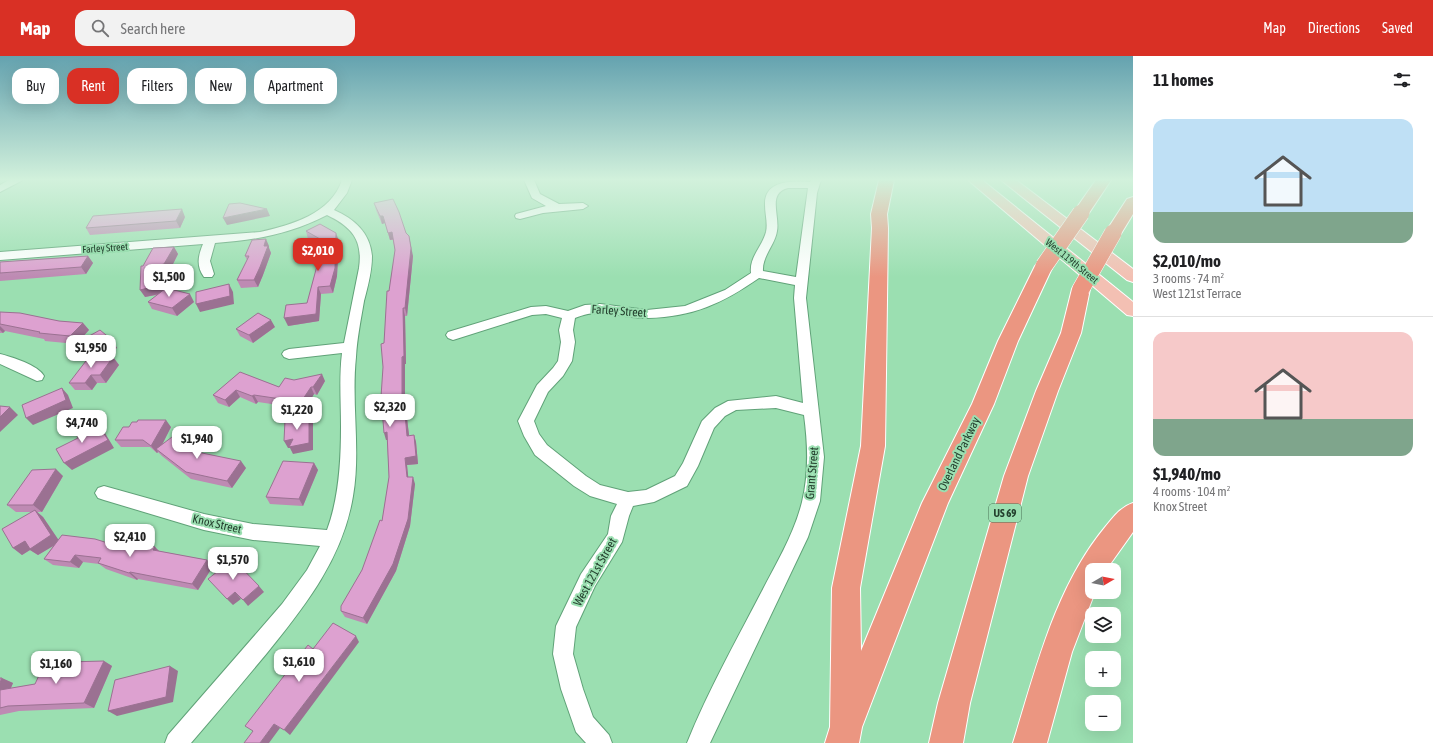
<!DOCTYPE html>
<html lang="en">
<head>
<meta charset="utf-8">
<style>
	body { margin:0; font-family:"Asap Condensed",sans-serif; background:#f2f2f2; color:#202124; height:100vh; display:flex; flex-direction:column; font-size:15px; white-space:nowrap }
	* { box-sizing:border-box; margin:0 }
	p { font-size:13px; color:#757577 }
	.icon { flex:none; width:22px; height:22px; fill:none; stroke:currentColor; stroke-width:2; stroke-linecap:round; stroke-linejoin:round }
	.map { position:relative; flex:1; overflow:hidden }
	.details { display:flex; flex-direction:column; background:#fff; width:300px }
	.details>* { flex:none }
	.banner { position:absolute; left:12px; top:12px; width:380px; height:36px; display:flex; gap:8px }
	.needle { width:26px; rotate:80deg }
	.tools { position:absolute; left:1085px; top:507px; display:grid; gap:8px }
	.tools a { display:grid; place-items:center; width:36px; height:36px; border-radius:8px; background:#fff; box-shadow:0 4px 16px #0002; font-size:20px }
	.price { position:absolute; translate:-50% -34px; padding:0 9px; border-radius:8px; background:#fff; color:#222; font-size:13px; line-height:26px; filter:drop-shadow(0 1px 2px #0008) }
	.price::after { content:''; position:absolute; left:50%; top:24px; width:12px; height:9px; margin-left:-6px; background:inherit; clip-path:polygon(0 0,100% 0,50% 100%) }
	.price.selected { background:#d93025; color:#fff }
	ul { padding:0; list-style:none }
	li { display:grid; align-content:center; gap:8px; height:212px; padding:0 20px }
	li+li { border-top:1px solid #e0e0e0 }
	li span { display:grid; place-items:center; height:124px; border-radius:12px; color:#555 }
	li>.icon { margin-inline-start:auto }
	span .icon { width:72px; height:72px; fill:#fffc; stroke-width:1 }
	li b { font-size:17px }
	h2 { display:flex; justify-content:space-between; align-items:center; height:48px; padding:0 20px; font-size:17px }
	.chip { padding:0 14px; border-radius:12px; background:#fff; box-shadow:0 4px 16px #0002; font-size:14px; line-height:36px }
	.chip.selected { background:#d93025; color:#fff }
	header { display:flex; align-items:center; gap:24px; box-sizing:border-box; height:56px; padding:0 20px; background:#d93025; color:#fff }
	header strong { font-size:19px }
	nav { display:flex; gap:22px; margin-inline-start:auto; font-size:14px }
	.search { width:280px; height:36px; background:#f2f2f2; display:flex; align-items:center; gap:10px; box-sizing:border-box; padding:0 14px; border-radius:12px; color:#757577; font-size:15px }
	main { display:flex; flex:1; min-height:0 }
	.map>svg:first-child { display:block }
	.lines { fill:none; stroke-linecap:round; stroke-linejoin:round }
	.minor-casing { stroke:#60a278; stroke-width:2 }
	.major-casing { stroke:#fff; stroke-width:2 }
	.highway-casing { stroke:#fff; stroke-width:2 }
	.minor { fill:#fff; fill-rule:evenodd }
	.major { fill:#f3c0b3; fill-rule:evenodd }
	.highway { fill:#eb9681; fill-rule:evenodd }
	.highway-bridge-casing { stroke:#fff; stroke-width:18; stroke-linecap:butt }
	.highway-bridge { stroke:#eb9681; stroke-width:17 }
	.wall { fill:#be8ab3 }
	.shaded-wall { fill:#9b7192 }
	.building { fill:#dda1d0; stroke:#9b7192 }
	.labels { text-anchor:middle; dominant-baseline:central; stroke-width:4; stroke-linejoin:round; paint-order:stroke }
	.far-street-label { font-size:10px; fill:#24402e; stroke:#9bdfb1 }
	.shield { fill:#9bdfb1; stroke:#487055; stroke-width:1 }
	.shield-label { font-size:11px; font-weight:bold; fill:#24402e }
	.street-label { font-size:12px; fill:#24402e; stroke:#9bdfb1 }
</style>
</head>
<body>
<header>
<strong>Map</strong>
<div class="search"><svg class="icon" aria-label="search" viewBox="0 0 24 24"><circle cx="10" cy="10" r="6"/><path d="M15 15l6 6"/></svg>Search here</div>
<nav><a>Map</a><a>Directions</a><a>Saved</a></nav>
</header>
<main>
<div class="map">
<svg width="1133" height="687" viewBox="0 0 1133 687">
	<rect width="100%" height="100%" fill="#9bdfb1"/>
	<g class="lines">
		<defs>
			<path id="minor" d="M9 124H23L0 136V129Z
				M342 124H352L347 137 334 154C354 163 370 176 372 200 372 215 368 230 364 245 361 263 357 282 356 301 351 348 361 394 353 440 343 502 305 550 267 597 242 627 217 657 191 687H165L168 679 282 548 307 514 320 490 253 484 204 474 104 444 98 442 95 437 98 432 104 430 204 458 253 468 327 474C339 442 341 405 341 371 341 346 339 321 342 297L289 303 284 301 282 298 284 295 289 293 344 287 359 212C363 184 352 171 327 159 290 178 256 184 215 187L210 205 214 218 212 221H204C196 210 198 200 203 188L0 204V196L260 176C291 169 331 158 342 124Z
				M524 124H534L540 138 559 148 583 147 588 150 583 153 543 157 520 163 516 162 515 160 516 158 546 150 532 142Z
				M811 124H821L817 137 806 242 824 401 820 445 808 481 710 687H687C708 635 736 585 762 535 777 506 794 478 802 446 809 417 808 389 804 359L776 352 736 354 725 360 714 372 698 410 687 430 654 446 633 450 629 460 622 486 595 530 576 571 573 598 583 633 593 661 609 679 612 687H586L576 676 561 633 553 598 556 570 581 518 608 478 611 460 617 448 590 440 574 430 535 399 524 380 518 365 537 329 553 312 558 305 561 286 559 274 562 262 546 258 532 259 453 284 448 282 446 279 448 276 531 251 546 250 568 255 585 249 600 248 647 254 685 250 725 234 751 217C749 201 762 191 766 176 768 167 765 158 765 149 764 124 792 125 810 126ZM788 132H808L796 221 763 215C762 200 775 189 777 175 780 160 767 137 788 132ZM759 222 795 229 794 242 803 347 776 340 728 345 715 352 702 365 683 407 675 420 646 434 628 436 600 429 586 420 547 389 539 378 534 365 548 336 563 320 572 305 575 286 573 274 575 262C603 250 620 263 648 262 693 261 723 247 759 222Z
				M0 298C12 301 38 309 44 320L42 324 37 325 0 308Z"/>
			<path id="major" d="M968 124H982L1133 246V260L1127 259Z
				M1001 124H1016L1133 213V226L1127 224Z"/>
			<path id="highway" d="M879 124H894L887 158 888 172 885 390 860 532 861 595 922 447 972 348 998 285 1035 210 1038 206 1044 205 1050 206 1053 210 1018 285 994 348 948 447 862 671 859 687H825L830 671 832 532 861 390 872 172 871 158Z
				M1096 124H1111L1087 160 1081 162 1075 160 1073 157Z
				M1133 141V158L1119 181 1113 182 1107 181 1105 177 1127 143Z
				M1081 227 1088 229 1090 233 1081 277 1058 335 1028 420 970 647 963 687H929L938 647 1004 420 1036 335 1061 277 1072 233 1074 229Z
				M1133 447V476L1106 514H1092V536H1095L1072 596 1047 687H1013C1036 613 1055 531 1106 470 1114 460 1121 451 1133 447Z"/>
		</defs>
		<use href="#minor" class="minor-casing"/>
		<use href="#major" class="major-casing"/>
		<use href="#highway" class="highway-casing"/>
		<use href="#minor" class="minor"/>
		<use href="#major" class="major"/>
		<use href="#highway" class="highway"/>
		<defs>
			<path id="highway-bridge" d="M1044 210 1081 157
				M1081 233 1113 177"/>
		</defs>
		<use href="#highway-bridge" class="highway-bridge-casing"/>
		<use href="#highway-bridge" class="highway-bridge"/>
	</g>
	<path class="wall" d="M374 147 413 200 407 260H405L406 308H405V349L406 354 409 380 414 379 416 386 418 408 407 409 408 421 415 428 410 470 396 515 367 568 345 561 341 555 362 514 382 465 389 421 387 384H386L384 287 395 194 393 184H390L385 167 382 168 376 154Z
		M185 161 180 172 90 179 86 172Z
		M306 175 339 185 337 220 333 237 321 238 319 265 288 270 307 247 318 206 319 189 308 183Z
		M269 190V192L271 197 263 219 258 231 241 232 237 224 247 204 245 200Z
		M174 191 178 198 169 216H164V233L194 246 177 260 152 253 148 246 157 239 145 241 143 210Z
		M88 200 93 207 86 218 0 225V206Z
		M0 256 59 265 83 267 89 274 76 288 45 285 44 283 5 275 3 277H0Z
		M275 271 253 287 240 280 236 273Z
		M82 284H112L117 292 100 301H113L119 309 106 327H97L92 334H75L69 327 99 301 88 291Z
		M240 316 279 331 294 324 325 325 317 339 314 338 305 353 258 346 256 348 240 341 229 351 218 347 213 339Z
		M171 371 162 388 202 397 246 412 232 432 191 423 162 400 158 396 157 397 150 391H121L115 384Z
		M314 407 318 414 303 450 270 448 266 441Z
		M63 420 42 456H37L43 461 58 484 127 493 136 491H155L159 495 207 504 213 510 198 534 138 523 137 524 106 513 99 508 83 506 79 512 53 509 44 503 53 490 38 499 30 494 22 499 13 492 31 456H16L7 449Z
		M70 601 78 606 104 605 112 610 94 652 19 655 0 659V622L13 627 11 632 35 628 50 615Z"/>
	<path class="shaded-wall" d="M182 153 185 161 180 172 176 165Z
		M267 153 270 160 227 169 223 162Z
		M380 160H383L385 167 382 168Z
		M392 176 394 183 390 184 388 177Z
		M336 177 339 185 337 220 333 237 330 230Z
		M409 180 413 200 407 260 405 252Z
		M266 183 269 190V192L271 197 263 219 258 231 254 224Z
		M174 191 178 198 169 216 164 208Z
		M88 200 93 207 86 218 81 211Z
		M160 209 164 216V237L145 241 140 234Z
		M229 228 233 236 234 248 200 256 196 248Z
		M318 231 321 238 319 265 288 270 284 262 316 258Z
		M190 238 194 246 177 260 172 252Z
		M403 252 405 260 406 308H405V349L406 354 410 387 407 380 402 346Z
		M271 264 275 271 253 287 249 279Z
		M83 267 89 274 76 288 70 280Z
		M0 270 5 275 3 277 0 274Z
		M112 284 117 292 100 301 94 294Z
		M113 301 119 309 106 327 100 319Z
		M322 318 325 325 317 339 313 331Z
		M91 319 97 327 92 334 85 327Z
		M311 331 314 338 305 353 301 346Z
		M62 332 68 339 73 352 33 369 26 362Z
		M236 334 240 341 229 351 225 344Z
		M254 339 258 346 256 348 252 340Z
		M10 351 18 359 0 376V361Z
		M309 359 313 367V394L293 398 290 392H288L284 385Z
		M166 364 171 371 159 395 156 393 158 396 157 397 151 390Z
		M99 370 105 377 114 392 72 414 64 407Z
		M387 376 389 384H386L384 377Z
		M414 379 416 386 418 408 407 409 409 428 407 421 405 402Z
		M241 405 246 412 232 432 227 425Z
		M314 407 318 414 303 450 299 443Z
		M56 413 63 420 42 456 33 449Z
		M413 421 415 428 410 470 396 515 367 568 363 562Z
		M35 454 43 461 60 486 38 499 30 494 22 499 13 492Z
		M155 491 162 498 153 494Z
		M75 499 83 506 79 512 70 506Z
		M207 504 213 510 198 534 192 528Z
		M130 516 138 523 137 524 129 517Z
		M259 530 264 536 248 550 243 544Z
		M235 536 241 543 233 549 227 543Z
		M356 580 359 586 290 679 284 674Z
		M70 601 79 606H67Z
		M104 605 112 610 94 652 84 647Z
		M170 610 178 615 173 646 117 660 108 655Z
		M2 622 13 627 8 639 0 636V627Z
		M274 668 280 672 269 687H260Z"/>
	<path class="building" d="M393 143 399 156 406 177 409 180 411 192 405 252H403L404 300 402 301V346H404L407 380 414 379 416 400 405 402 407 421H413L408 463 393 508 363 562 341 555V550L362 514 380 464 382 465 389 421 387 376 384 377 381 341 383 311 381 288 384 287 387 235H389L395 194 392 176 388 177 383 160H380L374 147Z
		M240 147 267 153 223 162 229 148Z
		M182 153 176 165 86 172 93 160Z
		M320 168 336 177 335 212 330 230 318 231 316 258 284 262 286 249 307 247 318 206 320 183 306 175Z
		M266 183 264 190H268L260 211 254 224H237L249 200H245L252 184Z
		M174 191 164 208 160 209V229L140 234 141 210H143L153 192Z
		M88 200 81 211 0 217V206Z
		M229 228 230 240 196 248V236Z
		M166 232 190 238 172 252 148 246Z
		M0 256 20 257 59 265 83 267 70 280 39 277 40 276 0 268Z
		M258 257 271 264 249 279 236 273Z
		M100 274 112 284 94 294 82 284Z
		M89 301H113L100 319H91L85 327H69Z
		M240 316 279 331 285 322 294 324 322 318 313 331H311L301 346 254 339 252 340 236 334 225 344 213 339Z
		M62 332 66 344 26 362 22 349Z
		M0 350 10 351 0 361Z
		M309 359V387L289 391 293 383 284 385 285 364Z
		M138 364H166L151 390 143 384H115L123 371H129L132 366H137Z
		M99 370 108 384 64 407 56 393 78 382 76 378 86 372 88 376Z
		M176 378 202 397 241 405 227 425 186 416 156 393Z
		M283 405 314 407 299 443 266 441Z
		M56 413 33 449H7L32 414Z
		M35 454 51 479 30 493 25 485 13 492 2 473Z
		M62 479 95 483 127 493 130 489 136 491 140 486 155 491 153 494 207 504 192 528 130 516 129 517 98 507 101 502 75 499 70 506 44 503Z
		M233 503 259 530 243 544 235 536 227 543 208 523Z
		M333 567 356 580 284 674 274 668 260 687H244L253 675 245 670 308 589 313 593Z
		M56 601H70L67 606 104 605 84 647 8 650 0 652V634L35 628 41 615H50Z
		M170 610 166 641 108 655 115 624Z
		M0 622H2L0 627Z"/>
	<linearGradient id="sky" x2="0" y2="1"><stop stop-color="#64a2af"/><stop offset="0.56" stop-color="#d2f1dc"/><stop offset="1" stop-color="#d2f1dc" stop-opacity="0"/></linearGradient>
	<rect width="1133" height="221" fill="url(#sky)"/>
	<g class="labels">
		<g class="far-street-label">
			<text transform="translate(105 192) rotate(-4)">Farley Street</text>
			<text transform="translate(1072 205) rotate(39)">West 119th Street</text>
		</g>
		<rect class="shield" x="989" y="448" width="32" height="18" rx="3"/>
		<g class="shield-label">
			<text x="1005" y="457">US 69</text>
		</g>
		<g class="street-label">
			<text transform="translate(619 255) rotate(4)">Farley Street</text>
			<text transform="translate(959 398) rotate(-64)">Overland Parkway</text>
			<text transform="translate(812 417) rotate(-85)">Grant Street</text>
			<text transform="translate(217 468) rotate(13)">Knox Street</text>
			<text transform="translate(595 516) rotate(-61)">West 121st Street</text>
		</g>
	</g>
</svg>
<div class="tools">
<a><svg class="needle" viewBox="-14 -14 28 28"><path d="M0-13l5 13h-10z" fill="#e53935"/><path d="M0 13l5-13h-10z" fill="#757577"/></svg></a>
<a><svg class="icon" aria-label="layers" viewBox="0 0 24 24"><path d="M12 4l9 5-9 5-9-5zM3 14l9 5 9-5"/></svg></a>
<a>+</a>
<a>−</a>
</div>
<b class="price selected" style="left:318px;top:216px">$2,010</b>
<b class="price" style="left:169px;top:242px">$1,500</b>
<b class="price" style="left:91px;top:313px">$1,950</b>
<b class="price" style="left:390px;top:372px">$2,320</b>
<b class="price" style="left:297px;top:375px">$1,220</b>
<b class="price" style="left:82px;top:388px">$4,740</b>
<b class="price" style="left:197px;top:404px">$1,940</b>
<b class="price" style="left:130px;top:502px">$2,410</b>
<b class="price" style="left:233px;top:525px">$1,570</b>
<b class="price" style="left:299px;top:627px">$1,610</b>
<b class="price" style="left:56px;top:629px">$1,160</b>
<div class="banner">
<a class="chip">Buy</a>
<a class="chip selected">Rent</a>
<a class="chip">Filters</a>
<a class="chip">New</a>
<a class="chip">Apartment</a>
</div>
</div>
<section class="details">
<h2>11 homes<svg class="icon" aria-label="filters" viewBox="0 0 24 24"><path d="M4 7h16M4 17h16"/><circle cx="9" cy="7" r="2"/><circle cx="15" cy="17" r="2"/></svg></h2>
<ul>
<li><span style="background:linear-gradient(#bfe0f5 75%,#7fa58c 0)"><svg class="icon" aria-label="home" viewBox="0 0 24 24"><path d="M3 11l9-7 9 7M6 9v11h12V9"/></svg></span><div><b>$2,010/mo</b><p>3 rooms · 74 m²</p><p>West 121st Terrace</p></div></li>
<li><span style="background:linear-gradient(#f6c9c9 70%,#7fa58c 0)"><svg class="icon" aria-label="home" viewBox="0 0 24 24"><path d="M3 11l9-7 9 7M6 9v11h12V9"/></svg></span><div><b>$1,940/mo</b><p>4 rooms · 104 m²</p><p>Knox Street</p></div></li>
</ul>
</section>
</main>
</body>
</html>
